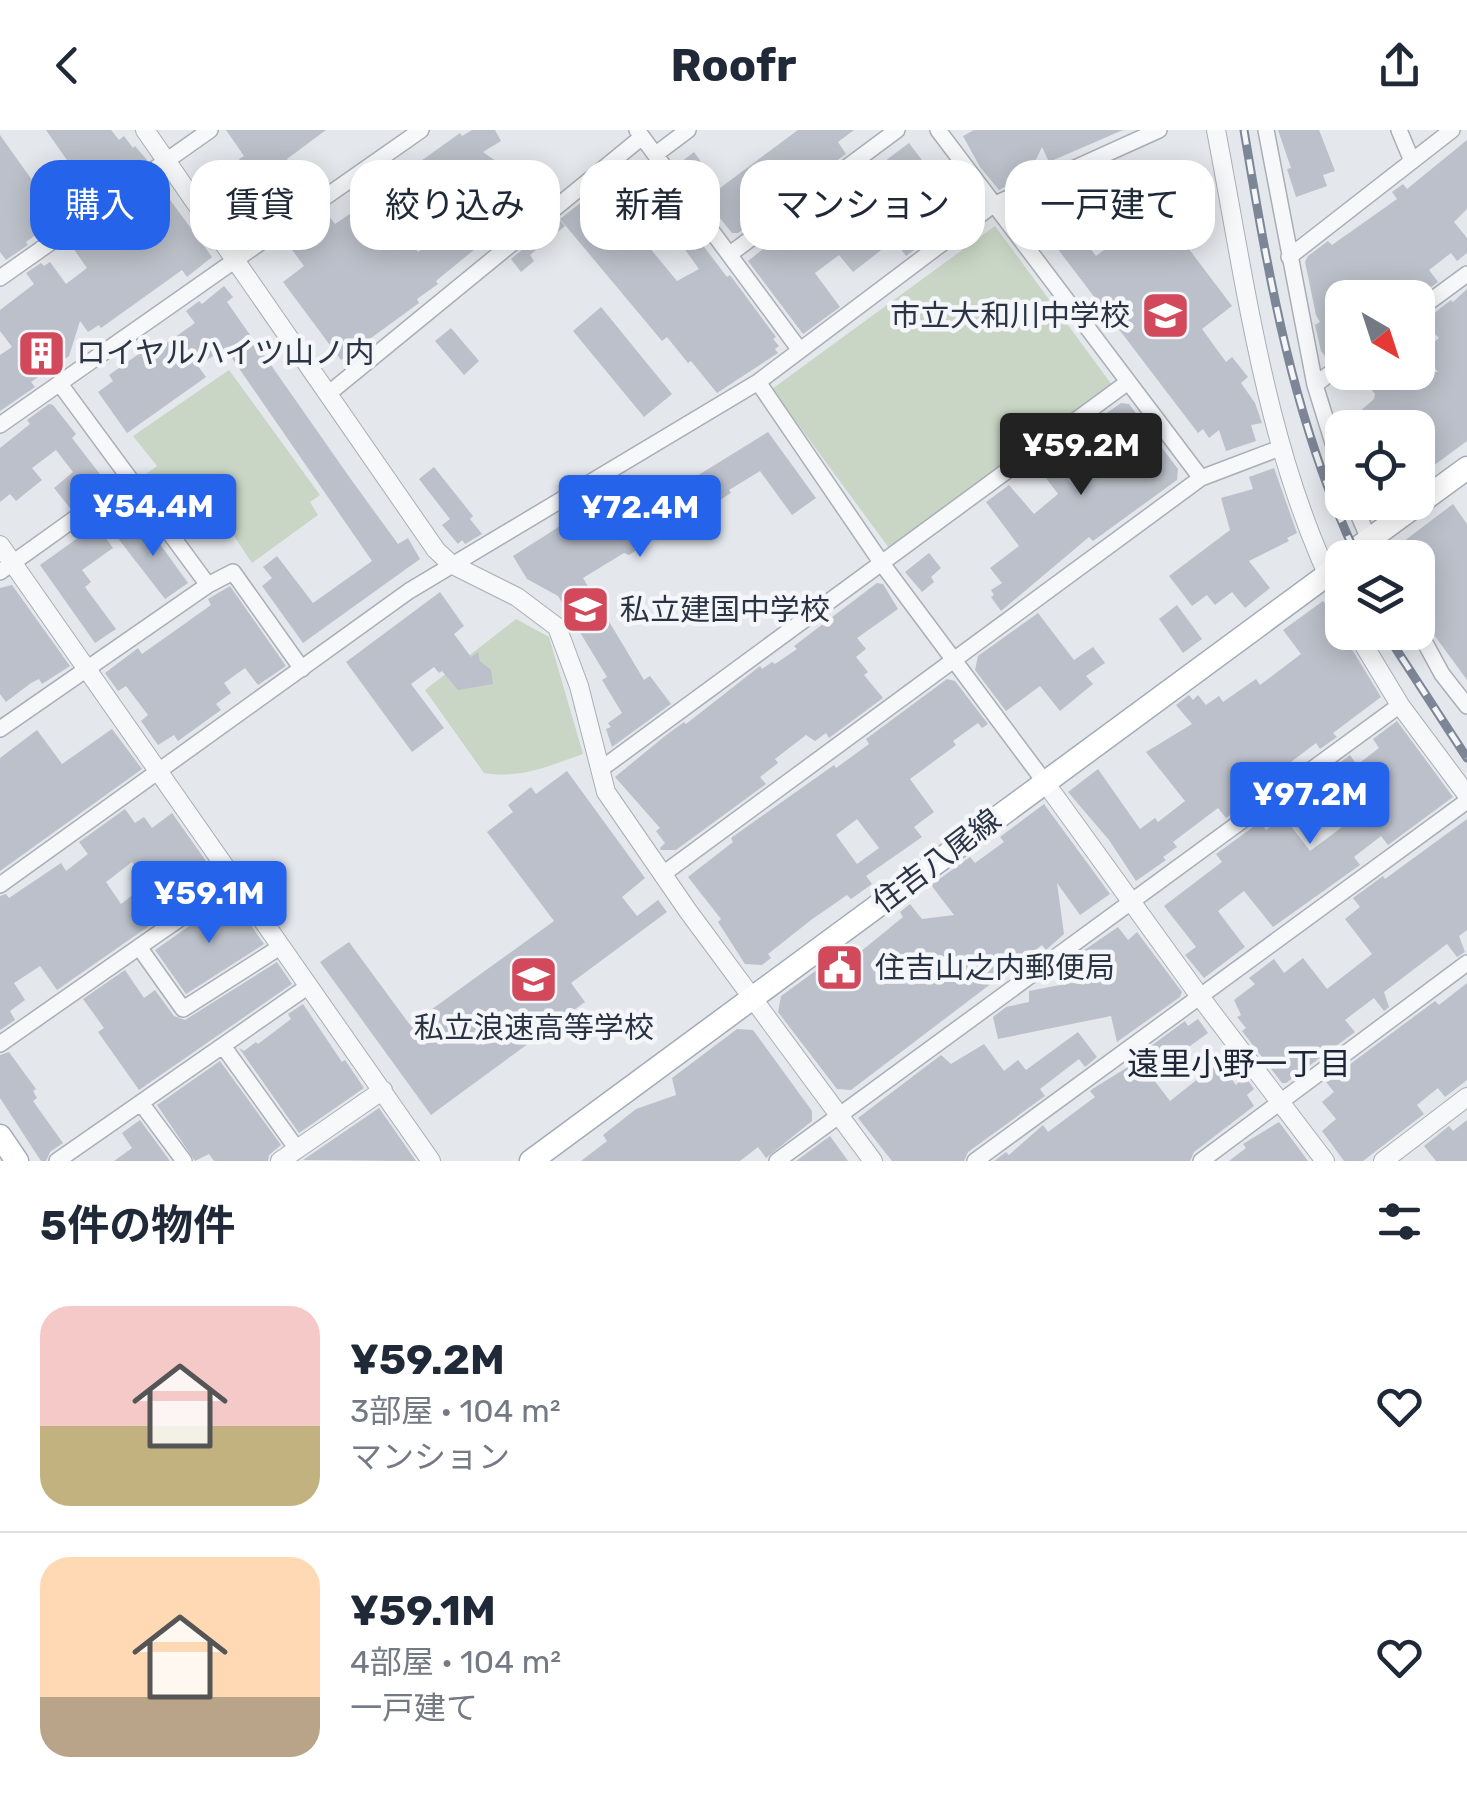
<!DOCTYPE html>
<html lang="ja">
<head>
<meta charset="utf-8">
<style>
	body { margin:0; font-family:Rubik,"Noto Sans JP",sans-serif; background:#f2f2f3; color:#1f2937; height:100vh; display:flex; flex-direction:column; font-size:38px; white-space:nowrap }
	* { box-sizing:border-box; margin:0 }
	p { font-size:32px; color:#747a83 }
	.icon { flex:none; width:55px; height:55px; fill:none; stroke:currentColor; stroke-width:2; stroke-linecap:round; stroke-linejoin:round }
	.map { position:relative; height:1031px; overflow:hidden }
	.side { display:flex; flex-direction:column; background:#fff; flex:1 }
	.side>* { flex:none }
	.top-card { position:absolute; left:30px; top:30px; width:1408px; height:90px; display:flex; gap:20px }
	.needle { width:65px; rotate:141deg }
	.tools { position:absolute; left:1325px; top:150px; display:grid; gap:20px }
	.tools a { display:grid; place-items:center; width:110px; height:110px; border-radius:20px; background:#fff; box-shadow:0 5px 25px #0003; font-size:50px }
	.price { position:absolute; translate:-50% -85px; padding:0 22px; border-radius:10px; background:#2563eb; color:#fff; font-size:32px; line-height:65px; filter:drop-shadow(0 2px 5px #0008) }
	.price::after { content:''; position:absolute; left:50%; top:60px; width:30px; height:22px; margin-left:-15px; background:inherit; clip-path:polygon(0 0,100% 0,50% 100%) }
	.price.selected { background:#222; color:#fff }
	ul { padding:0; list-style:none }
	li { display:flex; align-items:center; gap:30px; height:250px; padding:0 40px }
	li+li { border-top:2px solid #e0e1e3 }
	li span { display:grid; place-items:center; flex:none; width:280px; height:200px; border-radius:30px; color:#555 }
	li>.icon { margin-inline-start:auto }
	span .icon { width:120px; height:120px; fill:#fffc; stroke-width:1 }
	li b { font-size:42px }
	h2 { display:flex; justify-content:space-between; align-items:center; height:120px; padding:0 40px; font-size:42px }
	.chip { padding:0 35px; border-radius:30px; background:#fff; box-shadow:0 5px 25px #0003; font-size:35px; line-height:90px }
	.chip.selected { background:#2563eb; color:#fff }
	header { display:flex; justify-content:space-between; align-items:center; height:130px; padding:0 40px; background:#fff; font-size:45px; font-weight:700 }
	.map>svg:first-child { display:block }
	.green { fill:#c9d6c5 }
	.building { fill:#bbc0ca; fill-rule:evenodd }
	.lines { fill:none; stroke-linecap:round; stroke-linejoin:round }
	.minor-casing { stroke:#a9aeb7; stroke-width:18 }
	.tertiary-casing { stroke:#a9aeb7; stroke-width:20 }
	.primary-casing { stroke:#a3abb8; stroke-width:25 }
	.minor { stroke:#f7f8fa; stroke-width:15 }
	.tertiary { stroke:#f7f8fa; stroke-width:18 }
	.primary { stroke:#fff; stroke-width:22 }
	.rail-casing { stroke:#7d8696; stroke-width:9 }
	.rail { stroke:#f4f6f9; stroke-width:5; stroke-dasharray:15; stroke-linecap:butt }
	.labels { text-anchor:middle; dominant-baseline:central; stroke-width:9; stroke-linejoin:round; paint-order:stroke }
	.poi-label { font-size:30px; fill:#2b3445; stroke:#f4f6f9; text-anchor:start }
	.street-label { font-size:30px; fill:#2b3445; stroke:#f4f6f9 }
	.neighbourhood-label { font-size:32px; fill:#1d2536; stroke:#f4f6f9 }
</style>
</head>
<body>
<header><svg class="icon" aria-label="back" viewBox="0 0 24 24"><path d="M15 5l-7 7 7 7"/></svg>Roofr<svg class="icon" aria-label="share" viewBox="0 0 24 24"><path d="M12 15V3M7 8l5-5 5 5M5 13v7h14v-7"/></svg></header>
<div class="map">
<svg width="1467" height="1031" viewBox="0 0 1467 1031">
	<rect width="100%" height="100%" fill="#e4e7ec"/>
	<path class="green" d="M995 96 1112 255 889 418 772 259Z
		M229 240 320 365 310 372 318 385 252 433 232 403 194 405 146 344 157 336 133 306Z
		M516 489 549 507 583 624C549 636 520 649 484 643L425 560Z"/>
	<path class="building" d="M46 0H111L119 10 124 6 133 18 135 16 147 30 115 53 111 48 89 64 86 61 38 97 41 101 26 112 28 115 6 130 0 122V5L37 57 69 33Z
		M226 0H326L287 29 311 61 242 108 215 71 250 45 239 29 244 26Z
		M472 0H495L501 11 483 22 510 41 517 36 545 72 497 111 492 105 436 151 438 154 417 169 419 173 341 230 283 152 304 136 287 113 324 85 329 86 335 94 416 39 414 36 460 3 462 6ZM464 44 484 65 477 71 479 73 418 122 399 98 424 82 421 76Z
		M798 0H854L838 12 846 24 738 103H732L677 35 694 22 720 58Z
		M974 0H1123L1049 32 1042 17 1029 44 999 60 980 37 963 6Z
		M1278 0H1319L1335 41 1323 45 1327 56 1296 67 1287 39 1291 38Z
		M1467 10V79L1454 92 1467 108V123L1457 131 1451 123 1429 140 1438 152 1416 168H1342V223L1328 230 1321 221 1315 195 1320 192 1316 185 1305 132 1308 126 1328 111 1332 115 1397 69 1392 62 1403 54 1407 59Z
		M909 13 937 50 923 60 937 78 914 95 926 111 906 126 894 110 853 142 839 125 815 143 840 177 803 204 748 131 763 119 760 116 823 69 828 74Z
		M635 30 656 55 621 83 677 151 699 139 676 107 689 97 727 147 730 145 776 207 773 209 779 216 775 219 778 223 717 263 691 231 688 233 667 207 662 211 560 89Z
		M1131 36 1136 45 1105 66 1110 73 1075 99 1096 126 1124 105 1170 94 1232 176 1202 199 1226 232 1232 227 1248 247 1241 253 1255 273 1262 293 1251 295 1256 311 1226 321 1219 300 1209 308 1203 299 1198 303 1028 80 1048 65 1058 79 1094 51 1097 55Z
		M165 63 212 127 187 147 182 140 101 198 99 195 88 202 80 191 69 226 31 252 35 257 0 281V225L12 217 0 201V180L34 154 26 143 41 133 44 136 50 132 66 154 87 138 73 118 88 108 94 117 117 100 109 87 122 78 130 88Z
		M559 89 565 96 530 125 534 131 521 142 511 129Z
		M224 156 233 167 227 172 350 348 398 414 408 408 420 429 303 513 262 456 272 448 263 437 277 426 313 473 372 431 225 218 198 236 206 247 127 303 98 262 113 251 109 245 157 211 161 217 195 193 186 181 199 171 202 174Z
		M1467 159V311L1425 342 1418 331V298H1341L1374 269 1375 264 1363 250 1373 242H1438L1422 222 1439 208 1423 192 1451 170 1453 172Z
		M601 177 672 264 644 287 573 201Z
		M451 198 479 231 464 245 435 211Z
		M1121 273 1129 274 1178 339 1177 350 1093 411 1089 407 1001 481 991 467 994 465 991 460 1002 453 990 438 1019 416 986 372 1009 355 1034 384 1058 364 1037 336 1076 312 1093 296 1091 294Z
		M49 274 53 275 76 304 72 308 106 352 70 378 54 358 73 342 56 320 32 338 42 350 16 371 10 364 0 372V318L30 294 27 290Z
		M768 302 816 368 792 385 760 341 729 360 731 363 720 370 718 368 629 425 624 423 583 448 644 550 650 546 671 574 612 617 606 599 611 597 608 593 622 583 602 550 607 547 558 466 527 449 513 426 634 349 650 375Z
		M434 337 473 386 470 389 482 404 465 414 462 410 458 414 442 395 450 389 419 349Z
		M1274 338 1297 403 1287 408 1289 411 1249 431 1270 458 1245 478 1232 462 1215 475 1207 465 1192 476 1169 446 1230 400 1221 368 1253 359 1249 347Z
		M1453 374 1467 394V550L1418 483V428H1388L1387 424Z
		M142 389 188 453 165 469 117 407Z
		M96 395 113 418 82 440 91 452 85 457 116 499 95 513 40 435Z
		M929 423 941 438 931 447 934 452 922 462 905 442Z
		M877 453 883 454 898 479 857 508 866 519 856 527 868 542 864 545 883 568 829 608 826 603 815 611 806 605 775 629 778 633 760 647 766 654 676 720H661L660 718 665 713 656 701 660 698 615 647 665 606 684 592 686 594 760 536 762 539 772 532 775 534 797 519 794 516Z
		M12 455 70 536 42 554 39 549 31 553 6 572 0 564V458Z
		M230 456 286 536 258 555 245 538 224 553 231 563 216 574 221 580 178 611 174 605 158 615 141 591 148 585 126 556 118 561 105 543 138 518 142 524 173 502 211 475 208 469Z
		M440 462 464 496 454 504 471 527 478 522 480 531 491 540 493 554 458 560 442 541 439 543 434 537 411 554 444 598 412 622 346 532Z
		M1323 471 1342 496 1345 508 1381 567 1333 603 1337 607 1320 619 1316 613 1242 669 1246 674 1226 688 1218 678 1173 712 1177 717 1163 727 1166 730 1136 751 1109 710 1068 662 1098 639 1140 699 1155 688 1158 692 1185 671 1146 622 1192 594 1176 575 1189 565 1193 570 1198 565 1206 575 1219 566 1223 572 1256 549 1260 555 1301 524 1283 500Z
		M1177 475 1202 509 1183 523 1159 489Z
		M1038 483 1074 530 1093 517 1105 533 1086 546 1093 554 1060 581 1040 556 1006 581 975 540 978 526Z
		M947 549 955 551 988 594 982 598 978 593 953 611 956 615 910 649 934 682 914 697 922 707 866 746 872 754 851 769 847 765 811 790 768 824 771 828 762 835 745 834 718 792 721 789 688 747 733 712 731 708 834 635 836 638 869 614 866 609ZM857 689 879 718 857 734 836 705Z
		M1397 591 1453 667 1388 715 1381 706 1354 727 1360 735 1273 797 1244 761 1218 781 1245 817 1204 848 1185 825 1196 817 1164 776 1222 732 1216 724 1260 692 1266 700 1284 687 1310 721 1337 701 1343 696 1318 665 1338 650 1330 640 1350 625 1357 635 1379 618 1373 609Z
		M112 599 142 639 0 741V628L37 600 62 634Z
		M567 641 645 748 622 767 637 786 658 770 667 782 571 853 585 872 431 985 320 832 349 812 410 895 554 791 487 702 513 682 508 675 531 657 536 664Z
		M1044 674 1110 764 1080 785 1057 753 1064 804 1046 820 1042 815 851 960 837 959 778 882 781 866 847 818 854 827 903 787 900 782 910 774 922 789 954 785 931 755 970 727 975 733 1004 712 1000 707Z
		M125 679 135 693 144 687 152 698 172 683 218 748 57 860 40 836 14 853 25 870 10 881 15 890 0 900V766L6 764 9 768 61 733 66 741 88 724 79 712ZM132 732 147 754 121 774 106 752Z
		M1467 689V800L1459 806 1465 822 1457 827 1447 814 1384 862 1389 877 1384 881 1374 868 1345 890 1355 902 1286 953H1282L1242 901 1246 898 1237 887 1241 885 1234 870 1255 854 1249 848 1274 829 1284 843 1303 828 1327 859 1372 824 1345 789 1360 777 1353 768 1383 746 1385 749Z
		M231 767 264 814 186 864 155 820Z
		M1118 797 1128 810 1137 802 1182 862 1180 867 1117 912 1111 886 998 909 993 887 1006 877 1029 872V861L1091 849 1074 827Z
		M277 832 292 854 139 960 98 902 104 898 83 869 125 840 144 868 155 860 174 886 185 890Z
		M1467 853V950L1445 967 1438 958 1428 966 1417 975 1424 984 1363 1031H1344L1322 1001 1336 989 1322 972 1334 962 1326 952 1435 871 1439 875Z
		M303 874 342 932 345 930 364 958 299 1003 239 918 244 921 256 912 258 914 291 889 288 884Z
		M1198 889 1208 903 1150 945 1170 971 1213 937 1217 942 1223 938 1236 955 1245 946 1254 959 1247 965 1254 976 1194 1022 1190 1031H994L1006 1022 1009 1025 1043 995 1048 1002 1095 967 1090 961 1094 958 1139 930 1136 927 1185 891 1188 896Z
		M737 899 753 900 812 981V991L766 1028 758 1017 740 1031H581L607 1011 603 1005 636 979 676 965 672 948Z
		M1078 902 1097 927 1085 937 1079 929 1040 959 1045 966 968 1022 964 1031H892L858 988 941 925 951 934 984 914 1004 941 1018 930 1026 940Z
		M9 922 36 959 33 961 37 968 33 971 63 1013 50 1022 46 1031H41L0 968V925Z
		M220 931 281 1015 269 1025 268 1031H214L209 1024 195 1031 157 975Z
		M379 978 416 1031 303 1030Z
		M140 990 170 1031H114L132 1018 122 1003Z
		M1467 990V1031H1436L1424 1016 1449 996 1453 1001Z
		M1279 992 1308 1031H1229L1246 1018 1243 1014Z
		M830 1006 848 1031H796Z"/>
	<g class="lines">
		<defs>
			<path id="minor" d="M637 0 799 219
				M938 0 1201 348
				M1266 0 1315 255
				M1399 0 1412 31
				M656 24 688 0
				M730 124 897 0
				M1289 127 1452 0
				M0 148 210 0
				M1418 180 1467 144
				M1342 234 1315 255 1342 342
				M758 252 883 435 1044 651
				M60 254 208 455
				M328 264 642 7
				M0 295 421 0
				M1353 372 1377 428
				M0 442 130 349
				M1418 500 1442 544 1467 576
				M0 599 208 455 233 442 302 539
				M601 639 1128 252
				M663 744 1201 348 1280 318
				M0 755 409 461 758 252 993 75 1159 0
				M139 817 183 879 280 817
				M0 914 235 750
				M223 916 297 1019
				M141 973 184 1031
				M57 1031 307 857
				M777 1031 1400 575
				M975 1031 1467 671
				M1201 1031 1467 833"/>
			<path id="tertiary" d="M145 0 436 420 451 434 517 467 557 497 579 556 606 662 688 781 873 1031
				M1216 0C1247 161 1267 328 1342 475
				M0 415 431 1031
				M1356 502 1400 575 1467 665
				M1044 651 1201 868 1325 1031
				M280 1031 383 960
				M1383 1031 1467 967"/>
			<path id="primary" d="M1344 428 1467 338
				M0 1006 17 1031
				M531 1031 1327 445 1342 429"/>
		</defs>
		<use href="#minor" class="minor-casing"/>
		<use href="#tertiary" class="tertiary-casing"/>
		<use href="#primary" class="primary-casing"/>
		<use href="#minor" class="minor"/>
		<use href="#tertiary" class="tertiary"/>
		<use href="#primary" class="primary"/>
		<defs>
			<path id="rail" d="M1244 0C1268 144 1294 296 1358 428
				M1385 502 1467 628"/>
		</defs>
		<use href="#rail" class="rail-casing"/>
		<use href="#rail" class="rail"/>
	</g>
	<defs>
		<symbol id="school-square" viewBox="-11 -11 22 22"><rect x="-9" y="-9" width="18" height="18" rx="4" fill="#d1495b" stroke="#f4f6f9"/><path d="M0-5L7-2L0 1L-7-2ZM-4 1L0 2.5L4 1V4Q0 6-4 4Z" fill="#fff"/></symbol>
		<symbol id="building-square" viewBox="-11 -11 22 22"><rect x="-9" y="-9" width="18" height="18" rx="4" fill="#d1495b" stroke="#f4f6f9"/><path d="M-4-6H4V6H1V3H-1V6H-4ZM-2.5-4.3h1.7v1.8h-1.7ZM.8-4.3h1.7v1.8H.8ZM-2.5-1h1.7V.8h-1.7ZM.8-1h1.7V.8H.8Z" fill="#fff"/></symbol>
		<symbol id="civic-square" viewBox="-11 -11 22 22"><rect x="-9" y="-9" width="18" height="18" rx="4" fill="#d1495b" stroke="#f4f6f9"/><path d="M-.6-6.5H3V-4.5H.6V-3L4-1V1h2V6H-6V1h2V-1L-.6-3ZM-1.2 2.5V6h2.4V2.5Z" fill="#fff"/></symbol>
	</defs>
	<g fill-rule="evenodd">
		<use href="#school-square" x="1138" y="158" width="55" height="55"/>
		<use href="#building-square" x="14" y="196" width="55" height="55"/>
		<use href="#school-square" x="558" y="452" width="55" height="55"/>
		<use href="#civic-square" x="812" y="810" width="55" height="55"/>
		<use href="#school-square" x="506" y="822" width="55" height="55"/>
	</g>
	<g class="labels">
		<g class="poi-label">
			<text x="1130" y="186" text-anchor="end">市立大和川中学校</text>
			<text x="76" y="223">ロイヤルハイツ山ノ内</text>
			<text x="620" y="480">私立建国中学校</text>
			<text x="875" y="838">住吉山之内郵便局</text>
			<text x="534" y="898" text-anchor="middle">私立浪速高等学校</text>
		</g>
		<g class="street-label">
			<text transform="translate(937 731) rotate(-37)">住吉八尾線</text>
		</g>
		<g class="neighbourhood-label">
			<text x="1239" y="934">遠里小野一丁目</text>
		</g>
	</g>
</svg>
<div class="tools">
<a><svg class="needle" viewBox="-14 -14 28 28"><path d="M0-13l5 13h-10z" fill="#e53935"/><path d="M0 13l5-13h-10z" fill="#747a83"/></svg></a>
<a><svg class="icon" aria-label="locate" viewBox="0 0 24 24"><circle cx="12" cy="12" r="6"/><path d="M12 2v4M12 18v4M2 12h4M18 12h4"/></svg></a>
<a><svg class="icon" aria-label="layers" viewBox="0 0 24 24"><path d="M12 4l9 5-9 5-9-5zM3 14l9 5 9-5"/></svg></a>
</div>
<b class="price selected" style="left:1081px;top:368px">¥59.2M</b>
<b class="price" style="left:153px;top:429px">¥54.4M</b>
<b class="price" style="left:640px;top:430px">¥72.4M</b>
<b class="price" style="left:1310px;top:717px">¥97.2M</b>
<b class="price" style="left:209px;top:816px">¥59.1M</b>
<div class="top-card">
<a class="chip selected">購入</a>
<a class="chip">賃貸</a>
<a class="chip">絞り込み</a>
<a class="chip">新着</a>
<a class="chip">マンション</a>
<a class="chip">一戸建て</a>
</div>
</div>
<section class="side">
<h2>5件の物件<svg class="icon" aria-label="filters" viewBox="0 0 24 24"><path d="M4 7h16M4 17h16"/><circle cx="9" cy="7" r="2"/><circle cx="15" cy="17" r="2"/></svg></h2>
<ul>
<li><span style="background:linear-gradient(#f6c9c9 60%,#c2b280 0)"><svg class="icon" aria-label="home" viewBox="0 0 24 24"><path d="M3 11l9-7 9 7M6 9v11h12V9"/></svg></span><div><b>¥59.2M</b><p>3部屋 · 104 m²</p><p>マンション</p></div><svg class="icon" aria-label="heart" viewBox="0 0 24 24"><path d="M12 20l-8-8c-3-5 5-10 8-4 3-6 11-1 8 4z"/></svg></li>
<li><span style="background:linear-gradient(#ffd9b3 70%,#b9a48a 0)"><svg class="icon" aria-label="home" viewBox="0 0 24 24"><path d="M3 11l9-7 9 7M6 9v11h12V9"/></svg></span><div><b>¥59.1M</b><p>4部屋 · 104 m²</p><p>一戸建て</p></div><svg class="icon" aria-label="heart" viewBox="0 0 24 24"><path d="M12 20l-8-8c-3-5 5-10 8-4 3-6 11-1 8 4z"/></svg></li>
</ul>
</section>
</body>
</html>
